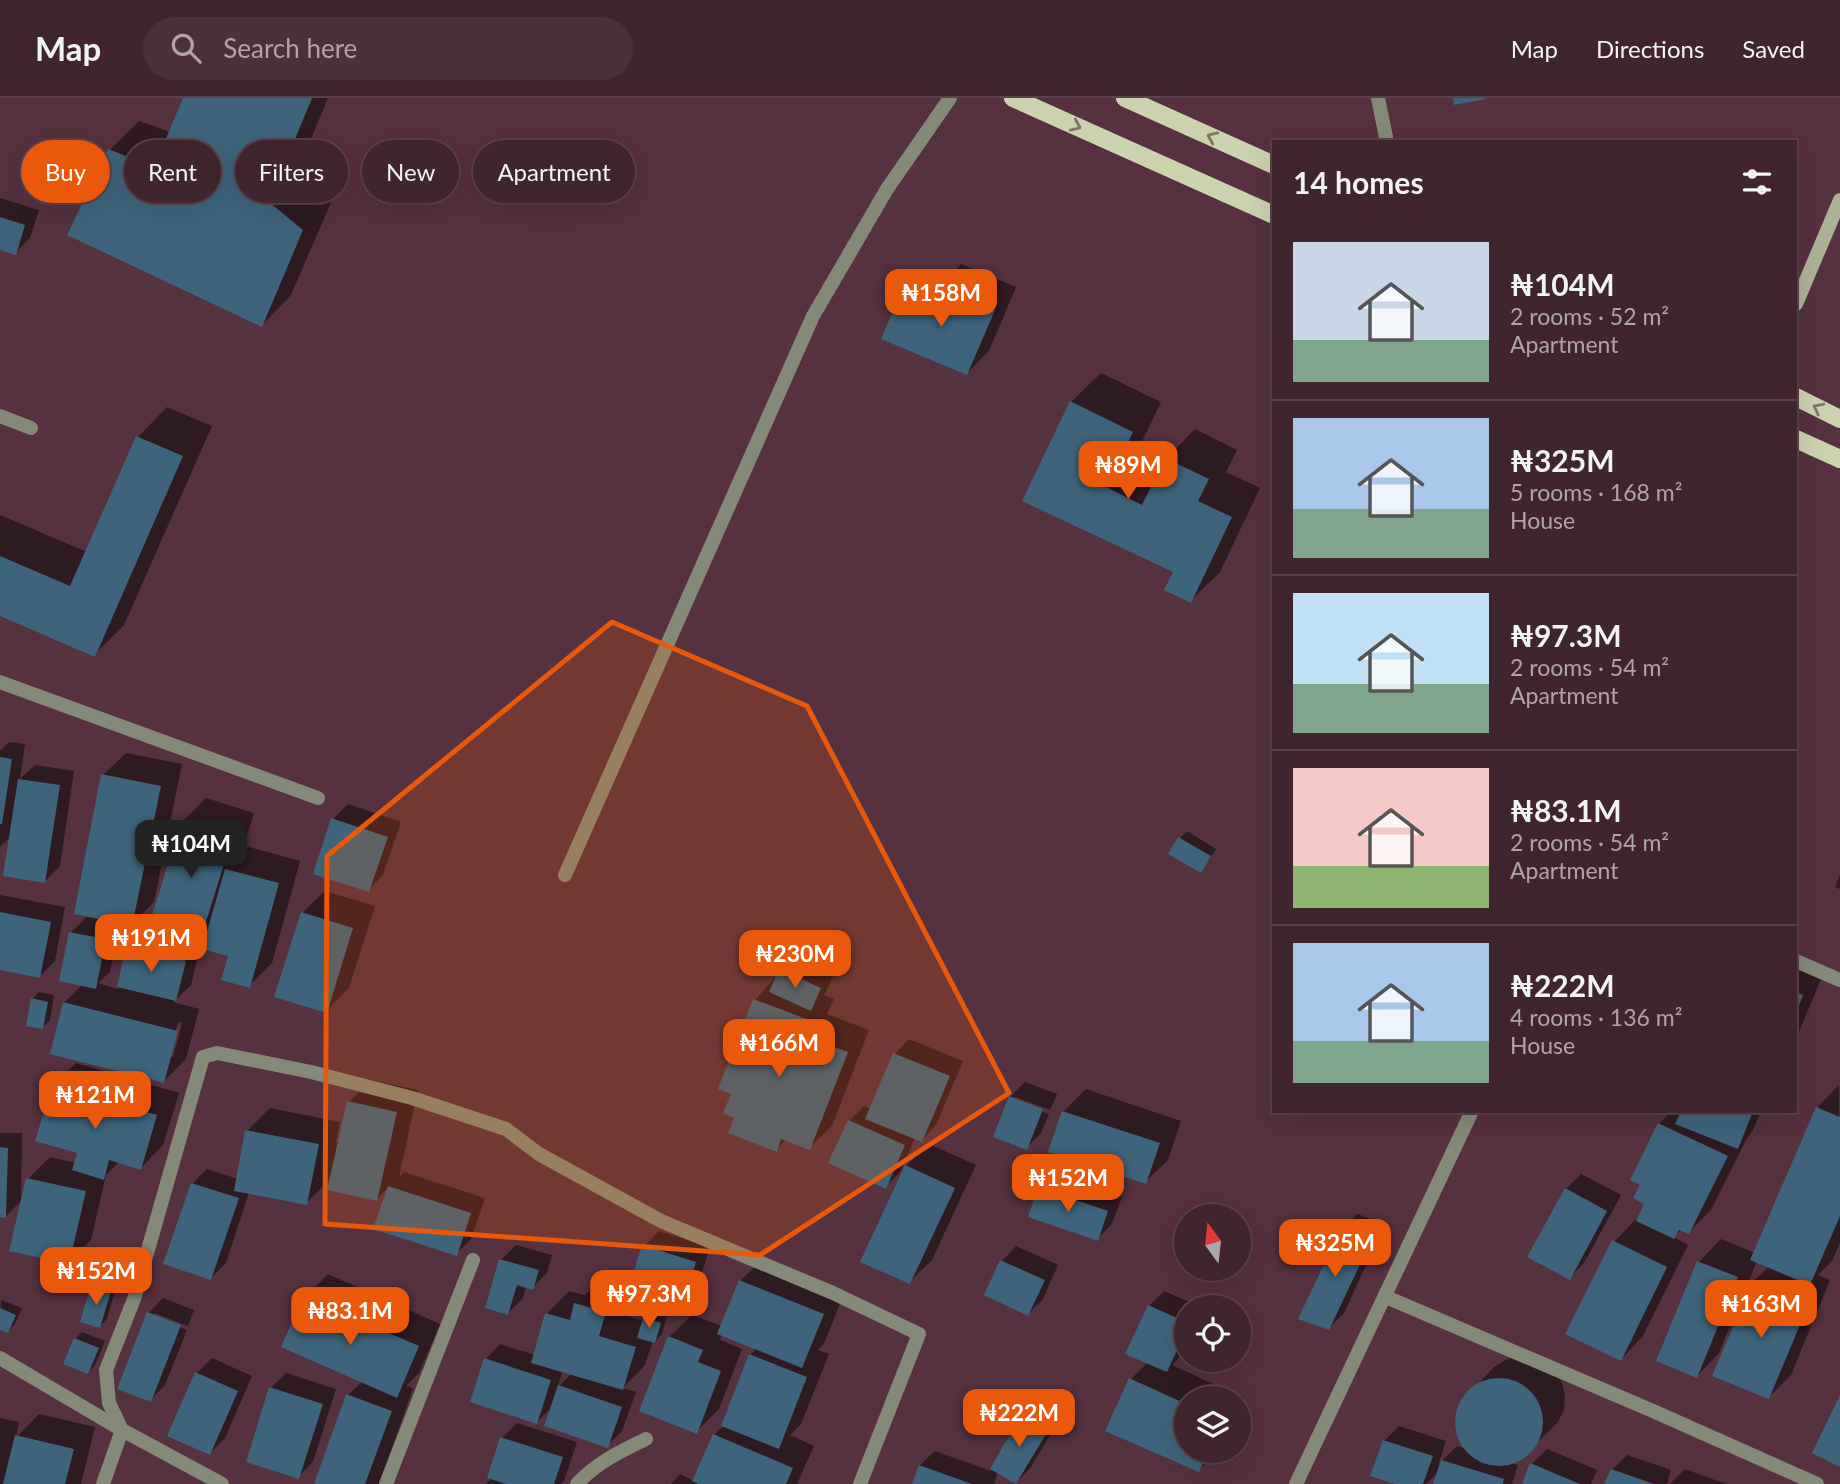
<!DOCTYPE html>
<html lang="en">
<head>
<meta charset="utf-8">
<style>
	body { margin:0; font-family:Lato,sans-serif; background:#4b313b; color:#f1f3f6; height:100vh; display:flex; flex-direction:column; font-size:26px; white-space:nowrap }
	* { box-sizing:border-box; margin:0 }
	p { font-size:23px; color:#aea5aa }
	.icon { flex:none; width:38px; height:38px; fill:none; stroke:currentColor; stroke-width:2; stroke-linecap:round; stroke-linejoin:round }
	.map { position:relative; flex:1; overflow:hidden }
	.details { position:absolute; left:1272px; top:42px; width:525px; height:973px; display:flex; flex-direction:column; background:#40252f; border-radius:0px; box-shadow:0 7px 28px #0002,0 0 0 2px #59424b }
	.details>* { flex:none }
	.hud { position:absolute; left:21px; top:42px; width:665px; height:63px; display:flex; gap:14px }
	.needle { width:46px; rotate:345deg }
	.fabs { position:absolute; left:1174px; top:1106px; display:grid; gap:14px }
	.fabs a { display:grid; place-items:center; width:77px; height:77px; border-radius:50%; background:#40252f; box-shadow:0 7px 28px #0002,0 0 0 2px #59424b; font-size:35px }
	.price { position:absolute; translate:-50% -60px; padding:0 16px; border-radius:14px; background:#ea580c; color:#fff; font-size:23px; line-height:46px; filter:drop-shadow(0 2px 4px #0008) }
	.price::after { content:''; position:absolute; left:50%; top:42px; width:21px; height:16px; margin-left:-10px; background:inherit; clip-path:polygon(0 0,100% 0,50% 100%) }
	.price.selected { background:#222; color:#fff }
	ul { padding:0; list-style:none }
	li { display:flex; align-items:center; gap:21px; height:175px; padding:0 21px }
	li+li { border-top:2px solid #59424b }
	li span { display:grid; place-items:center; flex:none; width:196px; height:140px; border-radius:0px; color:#555 }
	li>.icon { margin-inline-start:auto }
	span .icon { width:84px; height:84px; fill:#fffc; stroke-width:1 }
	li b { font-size:30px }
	h2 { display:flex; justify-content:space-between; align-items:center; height:84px; padding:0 21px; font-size:30px }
	.tag { padding:0 24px; border-radius:32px; background:#40252f; box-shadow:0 7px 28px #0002,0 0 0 2px #59424b; font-size:24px; line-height:63px }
	.tag.selected { background:#ea580c; color:#fff }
	header { display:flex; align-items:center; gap:42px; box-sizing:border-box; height:98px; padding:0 35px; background:#40252f; border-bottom:2px solid #59424b }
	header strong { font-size:33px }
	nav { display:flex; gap:38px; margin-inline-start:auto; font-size:24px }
	.search { width:490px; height:63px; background:#4b313b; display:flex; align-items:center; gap:18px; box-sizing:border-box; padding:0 24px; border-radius:38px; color:#aea5aa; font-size:26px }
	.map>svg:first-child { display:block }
	.shadow { fill:#0007; fill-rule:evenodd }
	.building { fill:#3e647b }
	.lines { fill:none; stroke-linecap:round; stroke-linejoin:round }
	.lane { stroke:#858977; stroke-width:14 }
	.street { stroke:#858977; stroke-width:14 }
	.secondary { stroke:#adb297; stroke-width:14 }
	.primary { stroke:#ccd2ae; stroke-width:18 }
	.oneway { stroke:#84746b }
	.marked { fill:#e8590c; fill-opacity:0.2; stroke:#e8590c; stroke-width:5; stroke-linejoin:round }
</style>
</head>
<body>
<header>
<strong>Map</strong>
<div class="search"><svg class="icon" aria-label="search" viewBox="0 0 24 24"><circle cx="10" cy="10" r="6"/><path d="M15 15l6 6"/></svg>Search here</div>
<nav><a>Map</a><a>Directions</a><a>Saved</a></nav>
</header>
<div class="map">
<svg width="1840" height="1386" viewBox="0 0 1840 1386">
	<rect width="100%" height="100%" fill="#56313f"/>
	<path class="shadow" d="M184 0H328L297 74 332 102 291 197 262 227 110 52 139 23 170 34Z
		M0 100 39 112 30 140 15 155 0 150Z
		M961 166 1016 189 989 253 967 275 900 200 923 178 941 186Z
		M1101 275 1161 304 1134 360 1161 372 1166 361 1195 331 1237 352 1226 374 1260 390 1220 474 1190 503 1175 473 1024 402 1071 304Z
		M167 309 212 328 124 527 94 557 0 516V417L87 454 138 339Z
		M9 644 25 646 20 681 35 667 74 673 60 768 45 783 11 738 0 749V653Z
		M126 655 182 666 154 804 132 826 121 824 110 874 98 885 118 891 128 850 143 835 200 848 191 887 173 904 199 911 186 961 164 983 64 905 83 886 71 835 88 817 103 677ZM178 924 182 925 173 959H169Z
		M206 700 254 715 241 757 249 749 300 763 272 865 249 888 210 830 199 841 184 722Z
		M348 706 401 724 383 777 368 792 333 721Z
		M1187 733 1216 751 1201 773 1180 740Z
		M1840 777V791L1835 789Z
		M325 793 375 808 349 890 326 913 302 815Z
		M0 797 65 809 55 863 40 878 0 870Z
		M795 857 835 875 824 897 834 901 827 916 869 932 832 1028 809 1050 786 1041 776 1052 737 1019 733 995 755 902Z
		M1796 862 1824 874 1796 941Z
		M39 894 54 897 50 922 43 929 32 901Z
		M909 941 963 963 936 1027 922 1042 915 1040 900 1074 885 1089 849 1023 864 1008 872 1011 895 956Z
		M76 965 179 995 163 1047 141 1070 120 1063 106 1077 91 1142 68 1164 28 1081 50 1059 76 1065 80 1054 53 988Z
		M371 982 418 992 399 1079 404 1074 485 1100 471 1141 456 1156 389 1089 377 1101 332 1080 306 1105 249 1094 226 1165 211 1180 192 1086 207 1071 238 1081 247 1033 270 1010 340 1024 336 1044 340 1045 349 1004Z
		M1025 984 1057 996 1050 1012 1015 999V1003L1049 1016 1041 1035 1026 1050 1010 999Z
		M1839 987 1840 1145 1832 1163 1818 1177 1830 1182 1791 1277 1769 1299 1754 1183 1769 1168 1757 1163 1719 1255 1697 1278 1699 1164 1721 1141 1755 1155 1817 1010Z
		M1086 991 1181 1023 1168 1062 1145 1084 1063 1014Z
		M1672 1013H1761L1752 1034 1747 1040 1711 1112 1689 1134 1682 1131 1674 1139 1688 1147 1643 1238 1621 1261 1614 1144 1636 1121 1638 1122 1647 1105 1642 1086 1659 1026Z
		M0 1035H22L21 1103 6 1118H0Z
		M929 1046 976 1067 932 1162 909 1184 906 1068Z
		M1055 1075 1122 1099 1112 1126 1097 1141 1040 1090Z
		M1581 1076 1621 1097 1584 1165 1569 1180 1566 1091Z
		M1357 1116 1385 1126 1344 1215 1329 1230 1342 1131Z
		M659 1133 710 1149 694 1199 679 1214 626 1197 620 1216 644 1223 652 1214 667 1218 662 1236 655 1243 653 1242 645 1267 623 1290 636 1294 622 1333 607 1348 553 1308 537 1324 486 1261 500 1246 535 1257 547 1216 569 1193 585 1197 598 1184 630 1193 644 1148ZM563 1273 572 1275 557 1290Z
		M516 1147 552 1157 547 1175 532 1190 526 1188 523 1200 508 1215 501 1162Z
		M1016 1148 1058 1167 1043 1201 1028 1216 1002 1163Z
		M763 1161 845 1193 824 1246 818 1252 829 1256 801 1326 790 1337 814 1348 797 1386H671L680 1376 694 1383 714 1337 723 1328 750 1257 757 1250 722 1236 720 1242 742 1251 719 1311 696 1334 669 1239 692 1217 722 1228 740 1183Z
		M328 1176 440 1226 419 1275 406 1288 413 1290 379 1386H316L348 1297 363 1283 305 1199Z
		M99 1181 117 1186 107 1221 100 1228 92 1188Z
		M1164 1193 1201 1209H1186V1247L1182 1257 1172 1267 1244 1300 1239 1310V1300H1186V1353H1218L1199 1372 1131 1281 1148 1264 1149 1208Z
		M163 1200 194 1212 188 1228 154 1215V1219L187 1232 165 1287 150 1302 149 1215Z
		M1 1202 22 1210 15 1226 8 1233 0 1230Z
		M82 1234 105 1243 95 1267 88 1274 75 1241Z
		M1518 1258 1555 1273 1562 1285 1565 1298 1564 1312 1558 1324 1525 1357 1511 1365 1518 1367 1512 1386H1435L1439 1373 1426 1386H1401L1384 1343 1399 1328 1446 1343 1438 1367 1457 1348 1468 1351 1458 1332 1457 1318 1462 1304 1494 1269 1506 1262Z
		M212 1260 252 1278 225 1340 210 1355 197 1275Z
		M286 1275 336 1291 313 1364 298 1379 271 1290Z
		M1039 1301 1063 1315 1031 1369 1017 1384 998 1374 994 1386H914L920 1367 935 1353 991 1373 1024 1316Z
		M39 1316 95 1329 81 1386H0V1320L19 1324 16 1340Z
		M517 1325 577 1344 564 1383 561 1386H486L492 1380 502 1340Z
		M1547 1351 1597 1372 1591 1386H1524L1532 1366Z
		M1627 1357 1671 1372 1667 1386H1606L1612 1372Z
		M1685 1371 1726 1386H1670Z"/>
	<path class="building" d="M183 0H312L269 104 303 132 262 229 67 137 108 51 154 69Z
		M1453 0H1486V1L1454 7Z
		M0 119 25 127 16 157 0 152Z
		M937 187 995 212 967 277 881 241 899 199 927 211Z
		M1070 303 1133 334 1106 389 1142 407 1165 360 1209 381 1198 403 1232 419 1191 505 1164 492 1173 474 1022 403Z
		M136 338 183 358 95 559 0 518V458L70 488Z
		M0 659 12 661 2 726H0Z
		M101 676 161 688 132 828 74 816Z
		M18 681 60 687 45 785 3 778Z
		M331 720 388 739 369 794 313 776Z
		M182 721 233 737 200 843 149 827Z
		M1178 739 1211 758 1201 775 1168 756Z
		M225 771 279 785 250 890 221 882 228 858 202 851Z
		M0 814 51 824 40 880 0 872Z
		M301 814 353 830 327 915 274 899Z
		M69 834 106 841 96 891 59 883Z
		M126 849 186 863 176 903 117 889Z
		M779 871 821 890 811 913 769 894Z
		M1796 894 1803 897 1796 915Z
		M31 900 48 904 43 931 26 928Z
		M753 901 812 923 806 939 848 954 810 1052 781 1041 777 1054 728 1035 734 1020 723 1015 731 996 718 991Z
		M63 904 178 933 164 985 50 956Z
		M893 955 950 978 922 1044 865 1021Z
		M52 987 157 1017 141 1072 109 1062 104 1082 72 1072 77 1055 35 1043Z
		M1009 998 1043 1011 1027 1052 993 1039Z
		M347 1003 397 1014 377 1103 327 1092Z
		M1816 1009 1840 1019V1118L1810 1187 1750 1162Z
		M1062 1013 1160 1045 1146 1086 1048 1054Z
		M1681 1013H1753L1738 1051 1675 1026Z
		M848 1022 905 1047 886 1091 828 1065Z
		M1658 1025 1728 1058 1689 1136 1679 1132 1674 1141 1636 1123 1644 1106 1633 1100 1640 1087 1630 1082Z
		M245 1032 319 1046 307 1107 234 1093Z
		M0 1049 8 1050 6 1120 0 1119Z
		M905 1067 955 1090 910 1186 860 1164Z
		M26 1080 86 1093 69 1166 9 1153Z
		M191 1085 239 1100 211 1182 163 1166Z
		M388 1088 471 1115 457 1158 373 1131Z
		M1038 1089 1108 1113 1098 1143 1028 1119Z
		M1565 1090 1607 1113 1570 1182 1527 1159Z
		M1341 1130 1372 1141 1329 1232 1298 1221Z
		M1612 1142 1667 1169 1621 1263 1565 1236Z
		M642 1147 696 1164 680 1216 626 1199Z
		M499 1161 539 1172 533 1192 517 1187 508 1217 485 1210Z
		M1000 1162 1045 1182 1028 1218 984 1197Z
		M1697 1163 1738 1179 1697 1280 1656 1263Z
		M739 1182 824 1216 802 1270 717 1236Z
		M1753 1182 1809 1205 1769 1301 1712 1278Z
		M91 1187 111 1193 100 1230 80 1224Z
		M304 1198 419 1248 397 1300 281 1249Z
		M574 1205 606 1214 599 1238 636 1249 623 1292 531 1265 545 1215 570 1222Z
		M1148 1207 1186 1224V1233L1167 1274 1125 1256Z
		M0 1210 16 1217 8 1235 0 1232Z
		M147 1214 181 1227 151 1304 117 1291Z
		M643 1220 661 1225 655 1245 637 1240Z
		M668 1238 703 1252 698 1264 721 1273 697 1336 639 1313Z
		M74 1240 99 1250 88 1276 63 1266Z
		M749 1256 807 1279 779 1351 721 1328Z
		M484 1260 551 1282 537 1326 470 1304Z
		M195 1274 238 1293 210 1357 167 1338Z
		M1129 1280 1186 1306V1353H1209L1199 1374 1105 1333Z
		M1455 1324a44 44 0 1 1 88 0a44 44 0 1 1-88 0Z
		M558 1287 622 1309 608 1350 544 1328Z
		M269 1289 323 1306 299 1381 246 1364Z
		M346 1296 392 1313 365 1386H314Z
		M1840 1297V1369L1812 1355Z
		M1022 1315 1049 1331 1016 1386 990 1371Z
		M713 1336 793 1370 786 1386H698L692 1383Z
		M15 1337 74 1351 65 1386H3Z
		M500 1339 563 1359 554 1386H506L487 1380Z
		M1383 1342 1433 1358 1423 1386H1395L1370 1378Z
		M1441 1362 1504 1381 1503 1386H1433Z
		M1530 1365 1580 1386H1522Z
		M919 1367 972 1386H912Z
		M1611 1371 1654 1386H1604Z"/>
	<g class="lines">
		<path class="lane" d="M0 318 31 330
			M565 777 813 218 887 91 950 0"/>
		<path class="street" d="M1378 0 1387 44
			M0 584 318 700
			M1796 863 1840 882
			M1386 1199 1653 1313 1817 1386
			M0 1260 122 1332 222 1386
			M103 1386 122 1332 109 1305 106 1272 134 1201 203 959 217 955 311 974 412 1000 506 1031 539 1056 661 1123 833 1195 919 1236 860 1386
			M386 1386 473 1162
			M577 1386C596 1365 621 1353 646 1341
			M1296 1386 1472 1013"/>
		<path class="secondary" d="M1796 206 1840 102"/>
		<path class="primary" d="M1013 0 1274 117
			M1125 0 1274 67
			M1796 299 1840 321
			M1796 341 1840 361"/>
	</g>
	<defs><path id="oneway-chevron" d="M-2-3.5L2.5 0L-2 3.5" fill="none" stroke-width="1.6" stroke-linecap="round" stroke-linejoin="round" transform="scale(1.75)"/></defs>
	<g class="oneway">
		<use href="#oneway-chevron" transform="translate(1076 28) rotate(24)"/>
		<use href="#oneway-chevron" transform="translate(1212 39) rotate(-156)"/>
		<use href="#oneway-chevron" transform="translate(1818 310) rotate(-153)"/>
	</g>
	<path class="marked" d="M612 524 807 608 1009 995 760 1157 325 1126 327 758Z"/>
</svg>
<div class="fabs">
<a><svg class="needle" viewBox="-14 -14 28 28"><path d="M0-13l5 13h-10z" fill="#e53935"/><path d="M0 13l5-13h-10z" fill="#aea5aa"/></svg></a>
<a><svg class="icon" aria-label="locate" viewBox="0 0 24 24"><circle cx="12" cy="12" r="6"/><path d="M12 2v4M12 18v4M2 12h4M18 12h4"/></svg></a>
<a><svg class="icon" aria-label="layers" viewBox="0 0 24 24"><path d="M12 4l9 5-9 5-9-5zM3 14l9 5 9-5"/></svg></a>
</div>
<b class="price" style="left:941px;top:231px">₦158M</b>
<b class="price" style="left:1128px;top:403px">₦89M</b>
<b class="price selected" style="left:191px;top:782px">₦104M</b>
<b class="price" style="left:151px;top:876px">₦191M</b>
<b class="price" style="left:795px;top:892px">₦230M</b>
<b class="price" style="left:779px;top:981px">₦166M</b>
<b class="price" style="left:95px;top:1033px">₦121M</b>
<b class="price" style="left:1068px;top:1116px">₦152M</b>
<b class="price" style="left:1335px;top:1181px">₦325M</b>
<b class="price" style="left:96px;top:1209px">₦152M</b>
<b class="price" style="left:649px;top:1232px">₦97.3M</b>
<b class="price" style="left:1761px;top:1242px">₦163M</b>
<b class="price" style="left:350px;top:1249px">₦83.1M</b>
<b class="price" style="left:1019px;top:1351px">₦222M</b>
<div class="hud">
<a class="tag selected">Buy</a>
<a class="tag">Rent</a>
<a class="tag">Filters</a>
<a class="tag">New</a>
<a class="tag">Apartment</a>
</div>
<section class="details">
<h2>14 homes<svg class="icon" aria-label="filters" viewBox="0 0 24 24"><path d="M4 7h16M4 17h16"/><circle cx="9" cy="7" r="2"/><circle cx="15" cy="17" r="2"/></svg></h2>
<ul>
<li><span style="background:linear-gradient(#c9d6e8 70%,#7fa58c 0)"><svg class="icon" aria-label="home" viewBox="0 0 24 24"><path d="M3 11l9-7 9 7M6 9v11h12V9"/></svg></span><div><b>₦104M</b><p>2 rooms · 52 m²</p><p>Apartment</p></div></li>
<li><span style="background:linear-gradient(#a9c7e8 65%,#7fa58c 0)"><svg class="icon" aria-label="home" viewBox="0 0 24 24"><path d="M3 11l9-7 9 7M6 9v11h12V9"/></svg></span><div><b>₦325M</b><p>5 rooms · 168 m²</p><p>House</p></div></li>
<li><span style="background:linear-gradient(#bfe0f5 65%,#7fa58c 0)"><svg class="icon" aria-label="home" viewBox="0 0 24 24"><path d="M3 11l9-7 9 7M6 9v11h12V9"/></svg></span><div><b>₦97.3M</b><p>2 rooms · 54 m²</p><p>Apartment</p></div></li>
<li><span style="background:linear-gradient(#f6c9c9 70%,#8fb573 0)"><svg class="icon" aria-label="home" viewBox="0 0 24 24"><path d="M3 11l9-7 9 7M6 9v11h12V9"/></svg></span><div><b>₦83.1M</b><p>2 rooms · 54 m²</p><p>Apartment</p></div></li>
<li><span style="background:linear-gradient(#a9c7e8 70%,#7fa58c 0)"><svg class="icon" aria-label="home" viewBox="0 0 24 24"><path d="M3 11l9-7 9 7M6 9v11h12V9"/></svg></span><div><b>₦222M</b><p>4 rooms · 136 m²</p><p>House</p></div></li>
</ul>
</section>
</div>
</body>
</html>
